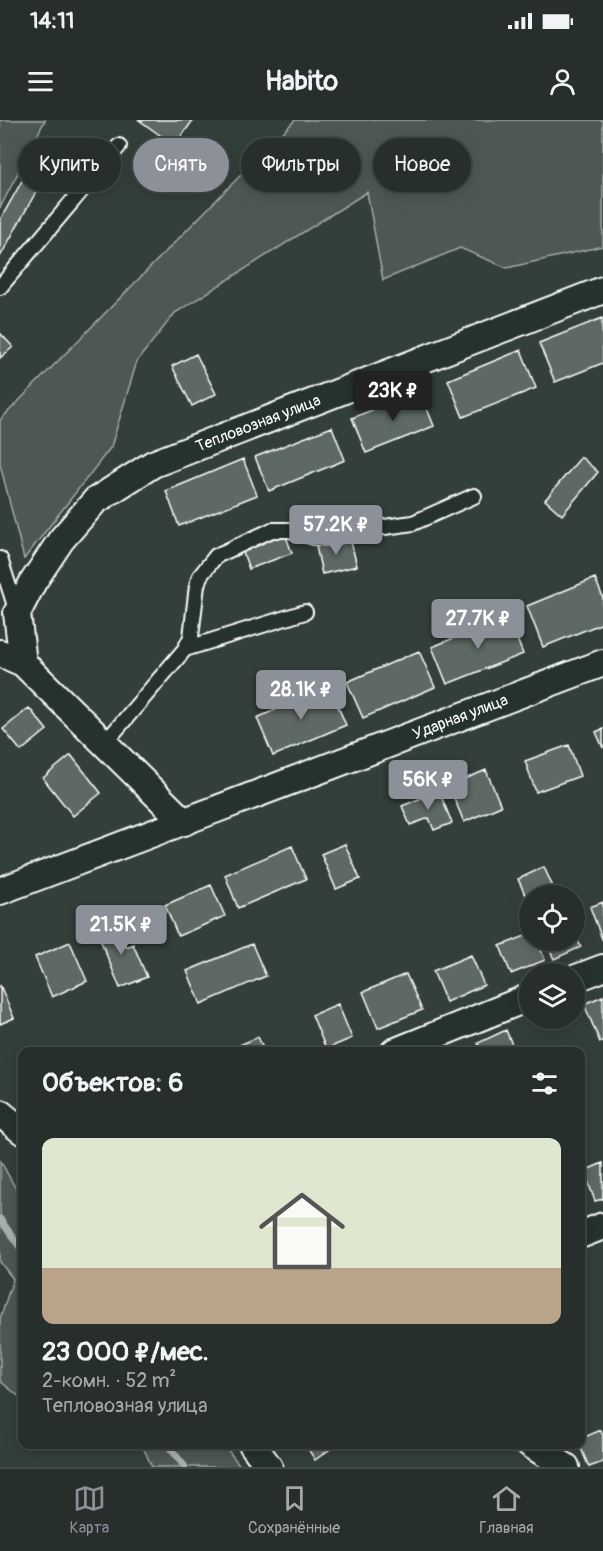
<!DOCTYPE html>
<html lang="ru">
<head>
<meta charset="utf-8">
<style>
	body { margin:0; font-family:Pangolin,sans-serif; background:#323b38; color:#f1f3f6; height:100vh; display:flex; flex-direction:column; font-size:22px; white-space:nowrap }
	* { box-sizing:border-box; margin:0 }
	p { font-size:20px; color:#a4a9a9 }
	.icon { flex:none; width:33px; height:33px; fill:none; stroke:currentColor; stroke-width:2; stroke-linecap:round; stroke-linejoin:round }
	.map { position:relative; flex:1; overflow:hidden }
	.sheet { position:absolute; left:18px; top:927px; width:567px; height:402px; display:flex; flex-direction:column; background:#262f2c; border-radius:12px; box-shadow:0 3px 15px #0003,0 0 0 2px #424a48 }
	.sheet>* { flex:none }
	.banner { position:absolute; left:18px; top:18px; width:567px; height:54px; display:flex; gap:12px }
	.fabs { position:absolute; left:519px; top:765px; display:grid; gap:12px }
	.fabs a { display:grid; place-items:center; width:66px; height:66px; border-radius:50%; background:#262f2c; box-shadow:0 3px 15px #0003,0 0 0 2px #424a48; font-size:30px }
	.price { position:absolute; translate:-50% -51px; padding:0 14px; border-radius:6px; background:#8c9099; color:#fff; font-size:20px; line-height:39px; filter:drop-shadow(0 2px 3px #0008) }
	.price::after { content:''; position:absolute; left:50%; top:36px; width:18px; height:14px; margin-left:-9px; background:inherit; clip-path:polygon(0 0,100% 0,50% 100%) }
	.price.selected { background:#222; color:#fff }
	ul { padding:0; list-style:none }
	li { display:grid; align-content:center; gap:12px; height:318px; padding:0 24px }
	li span { display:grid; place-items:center; height:186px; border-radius:12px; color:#555 }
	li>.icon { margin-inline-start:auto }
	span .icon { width:108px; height:108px; fill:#fffc; stroke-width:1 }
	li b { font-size:26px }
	h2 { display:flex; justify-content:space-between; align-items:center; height:72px; padding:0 24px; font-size:26px }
	.pill { padding:0 21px; border-radius:27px; background:#262f2c; box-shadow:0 3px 15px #0003,0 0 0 2px #424a48; font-size:21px; line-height:54px }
	.pill.selected { background:#8c9099; color:#fff }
	.status { display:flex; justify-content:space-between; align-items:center; height:42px; padding:0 30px; background:#262f2c; direction:ltr }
	.status svg { height:16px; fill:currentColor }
	header { display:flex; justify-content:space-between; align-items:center; height:78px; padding:0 24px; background:#262f2c; font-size:27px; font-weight:700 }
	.menu { display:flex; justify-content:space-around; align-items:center; height:84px; border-top:2px solid #424a48; background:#262f2c; font-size:16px; color:#a4a9a9 }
	.menu a { display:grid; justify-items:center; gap:3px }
	.menu .selected { color:#8c9099 }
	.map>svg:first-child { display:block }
	.green { fill:#4d5853; stroke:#a6aca9; stroke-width:1.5 }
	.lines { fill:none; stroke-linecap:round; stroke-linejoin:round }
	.stream { stroke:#abb0ae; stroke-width:7 }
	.building { fill:#5f6964; stroke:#fff; stroke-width:1.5 }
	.lane-casing { stroke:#fff; stroke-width:18 }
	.street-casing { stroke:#fff; stroke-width:30 }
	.lane { stroke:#26332d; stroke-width:14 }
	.street { stroke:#26332d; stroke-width:26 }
	.labels { text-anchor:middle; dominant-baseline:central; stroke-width:4.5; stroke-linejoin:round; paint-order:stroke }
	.street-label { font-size:16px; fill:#fff; stroke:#26332d }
</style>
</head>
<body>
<div class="status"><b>14:11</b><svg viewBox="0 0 49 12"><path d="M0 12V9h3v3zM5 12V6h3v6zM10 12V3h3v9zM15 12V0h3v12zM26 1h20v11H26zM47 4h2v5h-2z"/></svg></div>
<header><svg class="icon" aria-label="menu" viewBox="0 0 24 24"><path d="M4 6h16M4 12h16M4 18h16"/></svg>Habito<svg class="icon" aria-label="person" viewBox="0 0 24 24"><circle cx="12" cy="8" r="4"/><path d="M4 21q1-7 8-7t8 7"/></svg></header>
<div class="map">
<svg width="603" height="1347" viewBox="0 0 603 1347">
	<rect width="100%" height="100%" fill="#333f3a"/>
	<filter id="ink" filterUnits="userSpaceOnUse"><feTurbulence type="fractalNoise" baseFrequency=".0167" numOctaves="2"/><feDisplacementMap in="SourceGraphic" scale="12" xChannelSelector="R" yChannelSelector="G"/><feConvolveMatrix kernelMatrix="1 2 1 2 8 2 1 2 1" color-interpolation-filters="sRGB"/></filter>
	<g filter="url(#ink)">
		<path class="green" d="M0 0H45L0 88Z
			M295 0H603V126L507 148 460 128 383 160 367 72 175 193 137 241 111 327 24 439 0 344V300Z
			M0 1040 22 1080V1279L0 1261V1199L13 1159 0 1142Z
			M142 1325H224L241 1347H152Z"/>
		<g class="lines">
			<path class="stream" d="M0 1099 22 1130
				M167 1324 185 1347"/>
		</g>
		<path class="building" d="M139 0H193L175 26Z
			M48 15 63 23 0 137V100Z
			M602 198 603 243 555 262 539 223Z
			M0 213 13 227 0 238Z
			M521 230 536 268 463 297 448 260Z
			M196 234 216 274 192 286 172 246Z
			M420 271 434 306 366 333 352 298Z
			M332 307 345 340 269 371 255 337Z
			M581 337 598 352 562 395 545 380Z
			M243 339 257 375 179 406 166 371Z
			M284 411 292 433 249 449 241 427Z
			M350 418 357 446 322 454 316 426Z
			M595 458 603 478V503L543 527 527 486Z
			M508 496 523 534 447 564 432 527Z
			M419 531 435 567 363 598 347 562Z
			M329 566 346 605 273 636 257 598Z
			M29 588 47 610 21 631 3 609Z
			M603 609V628L596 612Z
			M569 625 580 656 536 672 525 641Z
			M71 635 101 673 73 696 43 658Z
			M486 650 501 686 464 702 449 666Z
			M439 671 452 703 434 710 429 698 410 705 402 686Z
			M345 724 360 759 336 769 321 734Z
			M292 726 306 759 238 788 225 755Z
			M544 747 557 776H530V785L518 759Z
			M211 765 225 796 178 816 165 785Z
			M603 782V818L602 819 590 787Z
			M115 801 126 827 133 824 147 857 120 868 96 809Z
			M574 813 581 827 554 839 545 820H574Z
			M530 814V820H537L545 840 511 854 500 826Z
			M70 822 87 861 52 877 35 837Z
			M252 824 266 856 201 884 187 851Z
			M471 835 484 865 446 882 433 851Z
			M406 854 422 890 378 908 363 872Z
			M0 865 14 898 0 904Z
			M603 876V920L600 922 584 884Z
			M338 884 352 918 326 929 312 895Z
			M506 910 515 932H482L478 923Z
			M258 917 265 932H224Z
			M603 1043V1079L595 1081 584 1051Z
			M601 1310 603 1316V1342L589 1347 579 1324 580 1319Z
			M305 1324H337L315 1340Z"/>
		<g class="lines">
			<defs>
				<path id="lane" d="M0 167 119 26
					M0 439 17 492
					M185 529 305 492
					M104 624 185 529 191 517 197 465 200 456 216 436 272 410H290L314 417 331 418 356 411 413 403 474 376"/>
				<g id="street">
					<path d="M0 533 23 543 184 702"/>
					<path id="s1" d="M23 543 17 493 33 462 61 420 95 381 153 344 603 170"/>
					<path id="s2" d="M0 771 603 543"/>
					<path d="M574 859 603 848"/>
					<path d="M394 932 530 877"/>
					<path d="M0 993 22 1011"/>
					<path d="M580 1115 603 1106"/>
					<path d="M252 1324 269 1347"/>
					<path d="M530 1324 566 1347"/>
				</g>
			</defs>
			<use href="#lane" class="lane-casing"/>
			<use href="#street" class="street-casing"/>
			<use href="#lane" class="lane"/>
			<use href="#street" class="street"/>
		</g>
	</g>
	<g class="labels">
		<g class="street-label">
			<text stroke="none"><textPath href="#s1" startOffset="369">Тепловозная улица</textPath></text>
			<text stroke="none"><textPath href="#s2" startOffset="492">Ударная улица</textPath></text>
		</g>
	</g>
</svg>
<div class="fabs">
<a><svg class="icon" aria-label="locate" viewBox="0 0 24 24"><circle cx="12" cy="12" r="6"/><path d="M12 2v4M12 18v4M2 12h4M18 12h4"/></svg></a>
<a><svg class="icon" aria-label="layers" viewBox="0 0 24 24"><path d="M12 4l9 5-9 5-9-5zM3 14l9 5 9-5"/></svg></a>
</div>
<b class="price selected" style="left:393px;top:302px">23K ₽</b>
<b class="price" style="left:336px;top:436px">57.2K ₽</b>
<b class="price" style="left:478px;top:530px">27.7K ₽</b>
<b class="price" style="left:301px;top:601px">28.1K ₽</b>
<b class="price" style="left:428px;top:691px">56K ₽</b>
<b class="price" style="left:121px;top:836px">21.5K ₽</b>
<div class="banner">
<a class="pill">Купить</a>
<a class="pill selected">Снять</a>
<a class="pill">Фильтры</a>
<a class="pill">Новое</a>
</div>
<section class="sheet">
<h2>Объектов: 6<svg class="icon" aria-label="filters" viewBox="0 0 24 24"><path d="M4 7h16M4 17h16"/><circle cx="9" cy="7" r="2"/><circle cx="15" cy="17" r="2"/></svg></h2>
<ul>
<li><span style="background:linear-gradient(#dfe7d0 70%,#b9a48a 0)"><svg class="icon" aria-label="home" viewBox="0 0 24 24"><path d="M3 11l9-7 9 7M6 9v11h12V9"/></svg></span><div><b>23 000 ₽/мес.</b><p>2-комн. · 52 m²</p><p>Тепловозная улица</p></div></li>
</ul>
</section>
</div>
<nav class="menu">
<a class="selected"><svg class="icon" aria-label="map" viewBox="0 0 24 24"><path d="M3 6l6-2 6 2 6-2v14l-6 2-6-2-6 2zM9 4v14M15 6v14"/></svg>Карта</a>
<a><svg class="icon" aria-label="saved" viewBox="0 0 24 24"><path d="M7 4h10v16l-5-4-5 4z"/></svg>Сохранённые</a>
<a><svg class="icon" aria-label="home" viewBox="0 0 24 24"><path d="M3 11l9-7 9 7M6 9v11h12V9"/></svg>Главная</a>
</nav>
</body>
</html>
